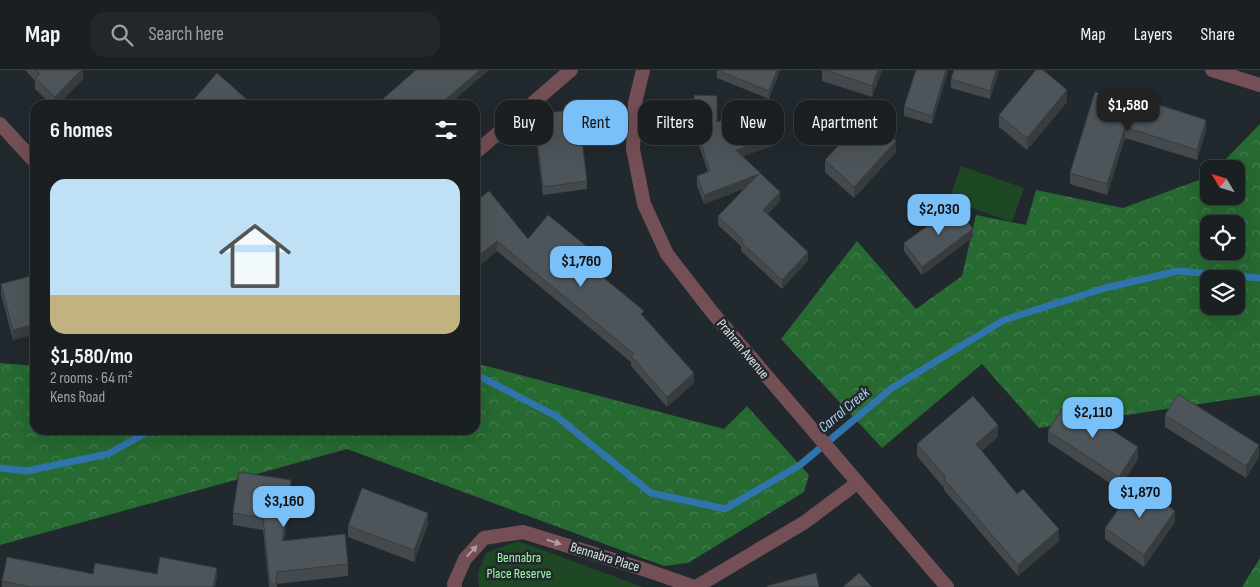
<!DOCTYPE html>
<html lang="en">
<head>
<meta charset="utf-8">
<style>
	body { margin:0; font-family:"Sofia Sans Condensed",sans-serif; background:#23272a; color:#f1f3f6; height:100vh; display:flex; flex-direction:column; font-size:19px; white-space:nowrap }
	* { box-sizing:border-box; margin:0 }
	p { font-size:16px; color:#9fa2a5 }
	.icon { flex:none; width:28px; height:28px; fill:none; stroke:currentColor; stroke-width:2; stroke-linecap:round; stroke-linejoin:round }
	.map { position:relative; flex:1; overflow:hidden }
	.panel { position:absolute; left:30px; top:30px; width:450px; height:335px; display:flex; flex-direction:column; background:#1a1f22; border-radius:15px; box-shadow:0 5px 20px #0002,0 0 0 1px #383d40 }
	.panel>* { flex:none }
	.banner { position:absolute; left:495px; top:30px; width:475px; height:45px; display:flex; gap:10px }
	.needle { width:32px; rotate:308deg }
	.fabs { position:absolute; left:1200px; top:90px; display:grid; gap:10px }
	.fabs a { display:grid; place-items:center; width:45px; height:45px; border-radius:10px; background:#1a1f22; box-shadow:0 5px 20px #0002,0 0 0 1px #383d40; font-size:25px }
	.price { position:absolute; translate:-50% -42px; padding:0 11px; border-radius:10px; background:#79bff8; color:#111; font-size:16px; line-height:32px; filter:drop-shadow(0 1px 2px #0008) }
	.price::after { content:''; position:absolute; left:50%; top:30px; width:15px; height:11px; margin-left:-8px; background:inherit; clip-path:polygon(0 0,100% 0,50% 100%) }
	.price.on { background:#222; color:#fff }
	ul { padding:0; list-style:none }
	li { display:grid; align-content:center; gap:10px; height:265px; padding:0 20px }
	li+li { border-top:1px solid #383d40 }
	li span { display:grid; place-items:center; height:155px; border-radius:15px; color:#555 }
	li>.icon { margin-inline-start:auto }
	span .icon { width:90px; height:90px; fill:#fffc; stroke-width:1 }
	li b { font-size:21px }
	h2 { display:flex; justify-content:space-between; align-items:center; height:60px; padding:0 20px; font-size:21px }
	.tag { padding:0 18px; border-radius:15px; background:#1a1f22; box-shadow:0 5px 20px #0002,0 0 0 1px #383d40; font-size:18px; line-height:45px }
	.tag.on { background:#79bff8; color:#111 }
	header { display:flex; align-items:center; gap:30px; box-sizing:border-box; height:70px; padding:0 25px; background:#1a1f22; border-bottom:1px solid #383d40 }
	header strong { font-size:24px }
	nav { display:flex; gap:28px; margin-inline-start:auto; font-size:18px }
	.search { width:350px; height:45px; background:#23272a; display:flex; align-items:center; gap:12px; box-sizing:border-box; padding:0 18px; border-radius:15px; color:#9fa2a5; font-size:19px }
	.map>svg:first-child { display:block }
	.forest { fill:url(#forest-crowns); fill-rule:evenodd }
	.park { fill:#1e4724 }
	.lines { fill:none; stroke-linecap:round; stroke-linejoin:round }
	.stream { stroke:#2f74ab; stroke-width:7 }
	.minor { stroke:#744f55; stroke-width:14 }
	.tertiary { stroke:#744f55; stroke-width:14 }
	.wall { fill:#43494d }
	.shaded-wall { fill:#373c3f }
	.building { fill:#4e555a; stroke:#373c3f }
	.oneway { fill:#ae9fa4 }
	.labels { text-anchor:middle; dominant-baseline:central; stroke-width:5; stroke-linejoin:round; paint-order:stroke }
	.street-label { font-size:14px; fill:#dde1e4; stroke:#22292e }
	.park-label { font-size:14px; fill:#9ffaa8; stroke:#22292e }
	.water-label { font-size:15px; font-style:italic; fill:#b3d5f4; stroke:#22292e }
</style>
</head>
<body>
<header>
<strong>Map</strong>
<div class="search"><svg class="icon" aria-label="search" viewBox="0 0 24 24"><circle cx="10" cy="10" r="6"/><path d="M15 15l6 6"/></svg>Search here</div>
<nav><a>Map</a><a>Layers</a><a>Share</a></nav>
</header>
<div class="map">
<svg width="1260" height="517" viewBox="0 0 1260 517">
	<defs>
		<pattern id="forest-crowns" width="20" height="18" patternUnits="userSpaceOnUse" patternTransform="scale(1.25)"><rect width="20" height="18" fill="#266931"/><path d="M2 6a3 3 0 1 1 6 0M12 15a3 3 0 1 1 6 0" fill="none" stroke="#457e4f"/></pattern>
	</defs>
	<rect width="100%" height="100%" fill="#22292e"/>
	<path class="forest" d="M1260 54V325L1039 358 982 294 882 378 781 269 857 171 916 239 962 206 976 145 1026 155 1036 120 1123 138 1207 107 1209 106V126H1236V99H1216ZM1209 154H1236V181H1209ZM1209 209H1236V236H1209Z
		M0 293 35 296V360H475V293L724 359 747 336 809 405 804 422 688 493 664 496 347 379 0 475Z
		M1260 488V517H1242Z"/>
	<path class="park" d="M961 96 1024 118 1012 152 949 130Z
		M518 471 643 517H479L478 503 486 483Z"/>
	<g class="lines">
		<path class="stream" d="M475 304 556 346 651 423 725 439 800 395 892 318 1004 250 1105 218 1178 201 1260 208
			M0 398 27 401 108 384 151 360"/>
		<path class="minor" d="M1212 0 1260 15
			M0 54 35 92
			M475 83 571 0
			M455 517 454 514 465 489 484 468 523 462 643 499 695 517
			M696 517 805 452 857 413"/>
		<path class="tertiary" d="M643 0 635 33 633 79 644 134 667 184 712 242 947 517"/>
	</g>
	<path class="wall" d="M25 0H83V9L58 35H52L35 19V11Z
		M717 0H780L769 29 717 8Z
		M822 0H882L872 27 822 11Z
		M948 0 932 54 904 46V37Z
		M954 0H999L990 29 951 18V9Z
		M694 25 717 52 772 76 743 86 780 131 767 144 808 190 782 219 741 181V176L718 155V146L745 118 704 134 697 115V106L708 102 694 61Z
		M1067 32 1027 80 999 57V45Z
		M1145 37 1206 61 1197 90 1125 68 1107 125 1070 114V103Z
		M536 60 587 111V119L543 125 536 68Z
		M896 82 854 128 825 102V90Z
		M475 132 528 169 591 190 587 194 644 247 694 313 667 337 631 296V292L497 181 475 199Z
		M973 167 922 205 904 181V173Z
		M35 205V264L13 270 1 224V214Z
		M1165 345 1259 387 1246 408 1165 357Z
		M1048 361 1138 389 1119 419 1048 372Z
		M998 367 981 381 1017 424 1059 471 1018 506 944 420V418L917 386V374Z
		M291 421 284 470 348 494V506L277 514V517H269L263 460 233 455V443Z
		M1175 452 1144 497 1105 469V458Z
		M428 454 414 492 348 467V456Z
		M93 504H157L217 507 215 517H2V511Z"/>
	<path class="shaded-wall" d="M81 0H83V9L58 35H55V27Z
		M480 0H489L448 35H439Z
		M777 0H780L769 29V21Z
		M878 0H882L872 27V16Z
		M946 0H948V2L932 54V46Z
		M996 0H999L990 29V21Z
		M1067 20V32L1027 80V68Z
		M1206 50V61L1197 90V80Z
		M1125 57V68L1107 125V114Z
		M772 68V76L736 89V80Z
		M896 71V82L854 128V117Z
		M759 104V113L704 134V125Z
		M780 122V131L763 149V140Z
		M973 159V167L922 205V197Z
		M497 171V181L475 199V189Z
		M591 180V190L582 200V190Z
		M808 182V190L782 219V210Z
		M35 254V264L13 270V260Z
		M694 303V313L667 337V327Z
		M998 355V367L976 386V374Z
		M1259 375V387L1246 408V396Z
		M1138 377V389L1119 419V407Z
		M291 410V421L282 482V471Z
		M1175 441V452L1144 497V485Z
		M428 443V454L414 492V480Z
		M1059 459V471L1018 506V495Z
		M217 498V507L215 517H213Z"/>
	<path class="building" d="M35 0H81L55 27 35 8 40 4Z
		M416 0H480L439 35H376Z
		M717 0H777L769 21Z
		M826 0H878L872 16Z
		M916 0H946L932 46 904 37Z
		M954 0H996L990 21 951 9Z
		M1036 0H1043L1067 20 1027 68 999 45Z
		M217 3 253 35H189Z
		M1095 22 1145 37 1147 31 1206 50 1197 80 1125 57 1107 114 1070 103Z
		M694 25 717 26V52L762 37 772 68 736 80 780 122 763 140 808 182 782 210 741 172 743 170 718 146 759 104 704 125 697 106 710 101 694 53Z
		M144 32 145 35H130Z
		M578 39 587 111 543 117 536 60 555 42Z
		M867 44 896 71 854 117 825 90Z
		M489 121 528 169 548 145 591 180 582 190 644 241 641 244 694 303 667 327 631 286 634 284 497 171 475 189V132Z
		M956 135 973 159 922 197 904 173Z
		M35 205V254L13 260 1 214Z
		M1178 324 1259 375 1246 396 1165 345Z
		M973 326 998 355 976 374 1017 424 1023 419 1059 459 1018 495 944 409 946 407 917 374Z
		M1067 331 1138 377 1119 407 1048 361Z
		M239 402 291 410 282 471 345 464 348 494 277 502 276 514H270L263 448 233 443Z
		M1137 413 1175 441 1144 485 1105 458Z
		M362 418 428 443 414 480 348 456Z
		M7 487 93 504 95 493 157 504 160 487 217 498 213 517H31L2 511Z
		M816 503 819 517H767V516Z
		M859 503 872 517H843Z"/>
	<defs><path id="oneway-solid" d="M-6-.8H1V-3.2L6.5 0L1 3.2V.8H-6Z" transform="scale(1.25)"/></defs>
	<g class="oneway">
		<use href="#oneway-solid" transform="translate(554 472) rotate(17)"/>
		<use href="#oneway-solid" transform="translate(472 481) rotate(-47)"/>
	</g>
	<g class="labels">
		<g class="street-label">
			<text transform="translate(743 279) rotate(50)">Prahran Avenue</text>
			<text transform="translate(605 487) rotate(17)">Bennabra Place</text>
		</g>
		<g class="park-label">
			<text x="519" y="487">Bennabra<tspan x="519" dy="16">Place Reserve</tspan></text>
		</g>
		<g class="water-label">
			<text transform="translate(844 340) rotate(-40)">Carrol Creek</text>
		</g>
	</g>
</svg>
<div class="fabs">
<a><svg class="needle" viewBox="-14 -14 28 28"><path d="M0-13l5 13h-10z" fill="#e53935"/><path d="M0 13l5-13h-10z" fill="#9fa2a5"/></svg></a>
<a><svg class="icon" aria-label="locate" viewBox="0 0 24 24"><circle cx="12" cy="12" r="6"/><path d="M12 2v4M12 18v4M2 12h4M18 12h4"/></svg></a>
<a><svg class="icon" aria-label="layers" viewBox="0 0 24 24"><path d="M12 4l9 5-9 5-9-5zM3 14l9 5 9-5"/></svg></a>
</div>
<b class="price on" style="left:1128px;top:62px">$1,580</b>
<b class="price" style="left:939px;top:166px">$2,030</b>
<b class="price" style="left:581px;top:218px">$1,760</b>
<b class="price" style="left:1093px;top:369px">$2,110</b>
<b class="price" style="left:1140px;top:449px">$1,870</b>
<b class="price" style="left:284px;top:458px">$3,160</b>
<div class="banner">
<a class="tag">Buy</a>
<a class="tag on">Rent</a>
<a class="tag">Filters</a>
<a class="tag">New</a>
<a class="tag">Apartment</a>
</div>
<section class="panel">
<h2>6 homes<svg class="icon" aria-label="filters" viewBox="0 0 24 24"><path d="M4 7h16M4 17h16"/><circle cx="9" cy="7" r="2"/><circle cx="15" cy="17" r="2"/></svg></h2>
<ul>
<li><span style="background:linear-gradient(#bfe0f5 75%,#c2b280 0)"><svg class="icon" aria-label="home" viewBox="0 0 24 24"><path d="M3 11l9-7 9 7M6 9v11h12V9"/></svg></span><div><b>$1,580/mo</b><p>2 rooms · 64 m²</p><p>Kens Road</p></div></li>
</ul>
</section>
</div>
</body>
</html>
